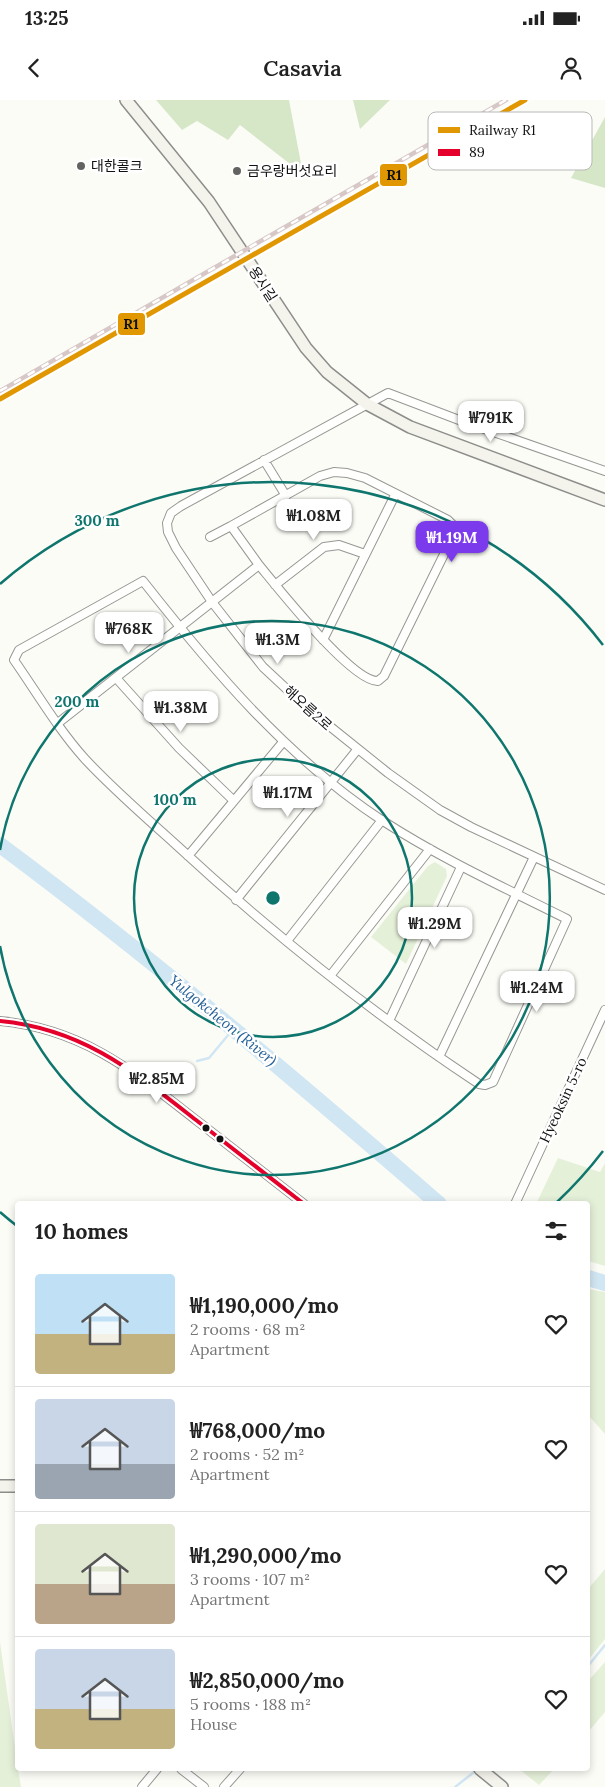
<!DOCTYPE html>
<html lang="en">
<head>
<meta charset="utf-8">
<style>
	body { margin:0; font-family:Lora,"Noto Sans KR",serif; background:#f2f2f2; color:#222; height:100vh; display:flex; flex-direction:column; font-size:19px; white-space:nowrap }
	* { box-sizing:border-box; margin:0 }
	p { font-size:16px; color:#767676 }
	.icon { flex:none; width:28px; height:28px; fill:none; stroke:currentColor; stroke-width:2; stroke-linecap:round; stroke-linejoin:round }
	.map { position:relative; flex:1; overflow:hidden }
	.side { position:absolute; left:15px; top:1101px; width:575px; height:570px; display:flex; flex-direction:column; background:#fff; border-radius:5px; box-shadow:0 2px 8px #0003 }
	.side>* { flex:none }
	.price { position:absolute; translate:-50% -42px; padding:0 11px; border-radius:10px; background:#fff; color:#222; font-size:16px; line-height:32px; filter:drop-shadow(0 1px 2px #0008) }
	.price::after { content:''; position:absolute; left:50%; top:30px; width:15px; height:11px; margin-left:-8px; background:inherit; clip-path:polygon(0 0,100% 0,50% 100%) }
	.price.on { background:#7c3aed; color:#fff }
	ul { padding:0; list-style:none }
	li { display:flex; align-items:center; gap:15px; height:125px; padding:0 20px }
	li+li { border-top:1px solid #e0e0e0 }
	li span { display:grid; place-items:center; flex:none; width:140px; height:100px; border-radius:5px; color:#555 }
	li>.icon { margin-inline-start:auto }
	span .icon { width:60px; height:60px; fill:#fffc; stroke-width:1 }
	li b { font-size:21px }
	h2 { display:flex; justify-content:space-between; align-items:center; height:60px; padding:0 20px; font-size:21px }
	.status { display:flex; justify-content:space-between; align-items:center; height:35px; padding:0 25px; background:#fff; direction:ltr }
	.status svg { height:14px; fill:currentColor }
	header { display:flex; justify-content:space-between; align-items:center; height:65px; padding:0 20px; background:#fff; font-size:22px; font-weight:600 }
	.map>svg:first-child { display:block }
	.green { fill:#e5f0d9 }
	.forest { fill:#d6e7c8 }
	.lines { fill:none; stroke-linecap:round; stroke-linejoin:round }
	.stream { stroke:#d1e6f3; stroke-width:2.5 }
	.river { stroke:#d1e6f3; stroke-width:16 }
	.street-casing { stroke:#979795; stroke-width:10 }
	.secondary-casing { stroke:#8d8d8b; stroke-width:14 }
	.street { stroke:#fffffe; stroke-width:8 }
	.secondary { stroke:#f5f4ec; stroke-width:11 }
	.rail-casing { stroke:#d7c8c7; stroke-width:4.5 }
	.rail { stroke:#fff; stroke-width:2.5; stroke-dasharray:8; stroke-linecap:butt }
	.bus-1-casing { stroke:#fff; stroke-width:8 }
	.bus-1 { stroke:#e4002b; stroke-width:4 }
	.rail-1-casing { stroke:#fff; stroke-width:9 }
	.rail-1 { stroke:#e09702; stroke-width:5 }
	.ring { fill:none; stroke:#0f766e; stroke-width:2.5 }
	.poi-dot { fill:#636362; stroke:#fff; stroke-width:2 }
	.bus-dot { fill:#111; stroke:#fff; stroke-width:2 }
	.labels { text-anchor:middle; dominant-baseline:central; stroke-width:5; stroke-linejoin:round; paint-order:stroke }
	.poi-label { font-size:14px; fill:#111; stroke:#fff; text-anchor:start }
	.street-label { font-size:14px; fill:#111; stroke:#fff }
	.water-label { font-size:15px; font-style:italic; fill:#256097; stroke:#fff }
	.key { fill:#fff; stroke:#b8b8b8; stroke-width:1 }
	.key-label { font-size:14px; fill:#111 }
	.centre { fill:#0f766e; stroke:#fff; stroke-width:2.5 }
	.ring-label { font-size:15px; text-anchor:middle; font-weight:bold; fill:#0f766e; stroke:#fff; stroke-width:5; stroke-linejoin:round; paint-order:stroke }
	.line-badge { stroke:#fff; stroke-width:2 }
	.pale-badge-label { font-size:14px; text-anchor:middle; font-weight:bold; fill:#111 }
</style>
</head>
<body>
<div class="status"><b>13:25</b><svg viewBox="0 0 49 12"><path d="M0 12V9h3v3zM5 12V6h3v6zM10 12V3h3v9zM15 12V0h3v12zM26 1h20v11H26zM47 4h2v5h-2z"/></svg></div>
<header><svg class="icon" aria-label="back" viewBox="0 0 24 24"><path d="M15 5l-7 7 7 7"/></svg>Casavia<svg class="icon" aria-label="person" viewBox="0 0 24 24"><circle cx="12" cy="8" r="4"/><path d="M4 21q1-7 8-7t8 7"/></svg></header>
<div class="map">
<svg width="605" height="1687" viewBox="0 0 605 1687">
	<rect width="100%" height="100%" fill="#fcfcf7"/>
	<path class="green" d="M435 762 446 769 447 776 406 864 371 837 428 766Z
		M558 1058 600 1072 605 1063V1166L588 1161V1104H536Z
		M588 1189 605 1192V1334L588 1315Z
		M605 1469V1539L588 1560V1489Z
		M0 1542 18 1669 21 1687H0Z
		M605 1562V1612L588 1632V1581Z
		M519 1669H554L539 1685Z"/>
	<path class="forest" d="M156 0H289L303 74 240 25 228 40 197 21 182 30Z
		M353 0H390L360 29Z
		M605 17V88L571 78Z"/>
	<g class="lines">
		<path class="stream" d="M197 961 209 958 234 928
			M588 1566 605 1545
			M455 1687 478 1669"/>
		<path class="river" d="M0 745C152 858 296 980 439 1104
			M588 1178 605 1183"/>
		<defs>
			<path id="street" d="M264 360 286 396
				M605 371 459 320 388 293 181 406 171 413 167 423 168 432 176 448 212 502 263 567 307 608 388 673 440 710 471 727 605 790
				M210 437 231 426
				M143 481C213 570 287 658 383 721 442 759 505 788 567 819L493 982 485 985 479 984C370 912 268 830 173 742 143 715 112 688 85 659 58 629 37 593 14 560L19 550Z
				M275 485 324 447 339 445 365 454
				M323 540 395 395
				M117 579 179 648 233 700
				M58 623 259 465C278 488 352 582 378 581L384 576 454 434V426L448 420 365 378 347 373 334 372 320 376 231 426 259 465
				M188 756 283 642
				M236 800 357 650
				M287 841 382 720
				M330 876 430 749
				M0 921C83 929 133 971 196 1020 232 1048 268 1076 304 1104
				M389 921 461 767
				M439 957 534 757
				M515 1104 605 910
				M181 1669 204 1687
				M142 1687 157 1669
				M224 1687 240 1669"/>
			<path id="secondary" d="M126 0 209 102 306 248 327 272 367 304 410 327 605 400
				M0 1386H18
				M480 1669 502 1687"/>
		</defs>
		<use href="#street" class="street-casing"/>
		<use href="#secondary" class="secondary-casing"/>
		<use href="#street" class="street"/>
		<use href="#secondary" class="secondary"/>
		<defs>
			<path id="rail" d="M0 291 506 0"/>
		</defs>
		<use href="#rail" class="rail-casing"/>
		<use href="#rail" class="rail"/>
		<defs>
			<path id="bus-1" d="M0 921C83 929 133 971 196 1020 232 1048 268 1076 304 1104"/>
		</defs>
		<use href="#bus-1" class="bus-1-casing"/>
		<use href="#bus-1" class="bus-1"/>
		<defs>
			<path id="rail-1" d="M0 299 525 0"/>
		</defs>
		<use href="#rail-1" class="rail-1-casing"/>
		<use href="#rail-1" class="rail-1"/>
	</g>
	<g class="ring">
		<circle cx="273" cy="798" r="139"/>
		<path d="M0 750A277 277 0 1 1 0 846"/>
		<path d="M603 1051A416 416 0 0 1 557 1102M17 1126A416 416 0 0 1 0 1112M0 484A416 416 0 0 1 603 545"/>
	</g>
	<g class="poi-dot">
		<circle cx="81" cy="66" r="5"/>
		<circle cx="237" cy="71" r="5"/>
	</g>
	<g class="bus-dot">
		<circle cx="206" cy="1028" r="4.5"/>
		<circle cx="220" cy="1039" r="4.5"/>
	</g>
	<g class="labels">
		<g class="poi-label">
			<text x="91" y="66">대한콜크</text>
			<text x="247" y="71">금우랑버섯요리</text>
		</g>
		<g class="street-label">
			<text transform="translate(263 184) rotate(57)">용시길</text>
			<text transform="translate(308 608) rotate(42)">해오름2로</text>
			<text transform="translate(563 1000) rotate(-65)">Hyeoksin 5-ro</text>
		</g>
		<g class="water-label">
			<text transform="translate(223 920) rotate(39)">Yulgokcheon (River)</text>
		</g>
	</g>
	<rect x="428" y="12" width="164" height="58" rx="8" class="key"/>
	<rect x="438" y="27" width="22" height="6" fill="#e09702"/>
	<rect x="438" y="49" width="22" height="7" fill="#e4002b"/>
	<g class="key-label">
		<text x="469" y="35">Railway R1</text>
		<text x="469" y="57">89</text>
	</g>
	<circle cx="273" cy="798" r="8" class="centre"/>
	<g class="ring-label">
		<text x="97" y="426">300 m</text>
		<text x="77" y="607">200 m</text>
		<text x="175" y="705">100 m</text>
	</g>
	<g class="line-badge">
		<rect x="379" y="63" width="29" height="24" rx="5" fill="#e09702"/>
		<rect x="117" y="212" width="29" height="24" rx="5" fill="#e09702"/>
	</g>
	<g class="pale-badge-label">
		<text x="394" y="80">R1</text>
		<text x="131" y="229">R1</text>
	</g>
</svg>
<b class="price" style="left:491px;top:343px">₩791K</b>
<b class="price" style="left:314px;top:441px">₩1.08M</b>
<b class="price on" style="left:452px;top:463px">₩1.19M</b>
<b class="price" style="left:129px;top:554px">₩768K</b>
<b class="price" style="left:278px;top:565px">₩1.3M</b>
<b class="price" style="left:181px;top:633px">₩1.38M</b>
<b class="price" style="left:288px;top:718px">₩1.17M</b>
<b class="price" style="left:435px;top:849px">₩1.29M</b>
<b class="price" style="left:537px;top:913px">₩1.24M</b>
<b class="price" style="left:157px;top:1004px">₩2.85M</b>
<section class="side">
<h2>10 homes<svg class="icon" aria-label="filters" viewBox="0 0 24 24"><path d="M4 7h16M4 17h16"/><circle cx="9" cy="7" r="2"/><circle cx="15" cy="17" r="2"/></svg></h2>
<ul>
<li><span style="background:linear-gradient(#bfe0f5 60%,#c2b280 0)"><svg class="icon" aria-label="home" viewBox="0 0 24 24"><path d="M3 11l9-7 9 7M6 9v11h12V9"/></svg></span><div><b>₩1,190,000/mo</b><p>2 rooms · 68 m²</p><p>Apartment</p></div><svg class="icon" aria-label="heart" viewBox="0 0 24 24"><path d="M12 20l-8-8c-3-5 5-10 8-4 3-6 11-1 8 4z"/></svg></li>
<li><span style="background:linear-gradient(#c9d6e8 65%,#9aa5b1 0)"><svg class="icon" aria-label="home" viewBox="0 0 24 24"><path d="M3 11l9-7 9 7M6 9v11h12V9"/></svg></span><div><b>₩768,000/mo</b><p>2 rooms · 52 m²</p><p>Apartment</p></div><svg class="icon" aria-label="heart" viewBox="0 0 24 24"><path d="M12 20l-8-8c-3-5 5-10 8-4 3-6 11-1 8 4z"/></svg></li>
<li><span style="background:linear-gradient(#dfe7d0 60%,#b9a48a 0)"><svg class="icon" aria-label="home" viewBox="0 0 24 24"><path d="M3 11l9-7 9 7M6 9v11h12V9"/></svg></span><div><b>₩1,290,000/mo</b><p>3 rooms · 107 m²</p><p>Apartment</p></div><svg class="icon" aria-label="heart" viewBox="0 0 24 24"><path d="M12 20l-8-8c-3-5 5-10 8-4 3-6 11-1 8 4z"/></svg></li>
<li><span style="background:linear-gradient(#c9d6e8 60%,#c2b280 0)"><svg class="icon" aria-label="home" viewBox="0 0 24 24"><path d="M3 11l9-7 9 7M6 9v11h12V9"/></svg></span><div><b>₩2,850,000/mo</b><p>5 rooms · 188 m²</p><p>House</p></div><svg class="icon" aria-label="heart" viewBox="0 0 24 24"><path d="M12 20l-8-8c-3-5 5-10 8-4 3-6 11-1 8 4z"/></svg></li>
</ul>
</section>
</div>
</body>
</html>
